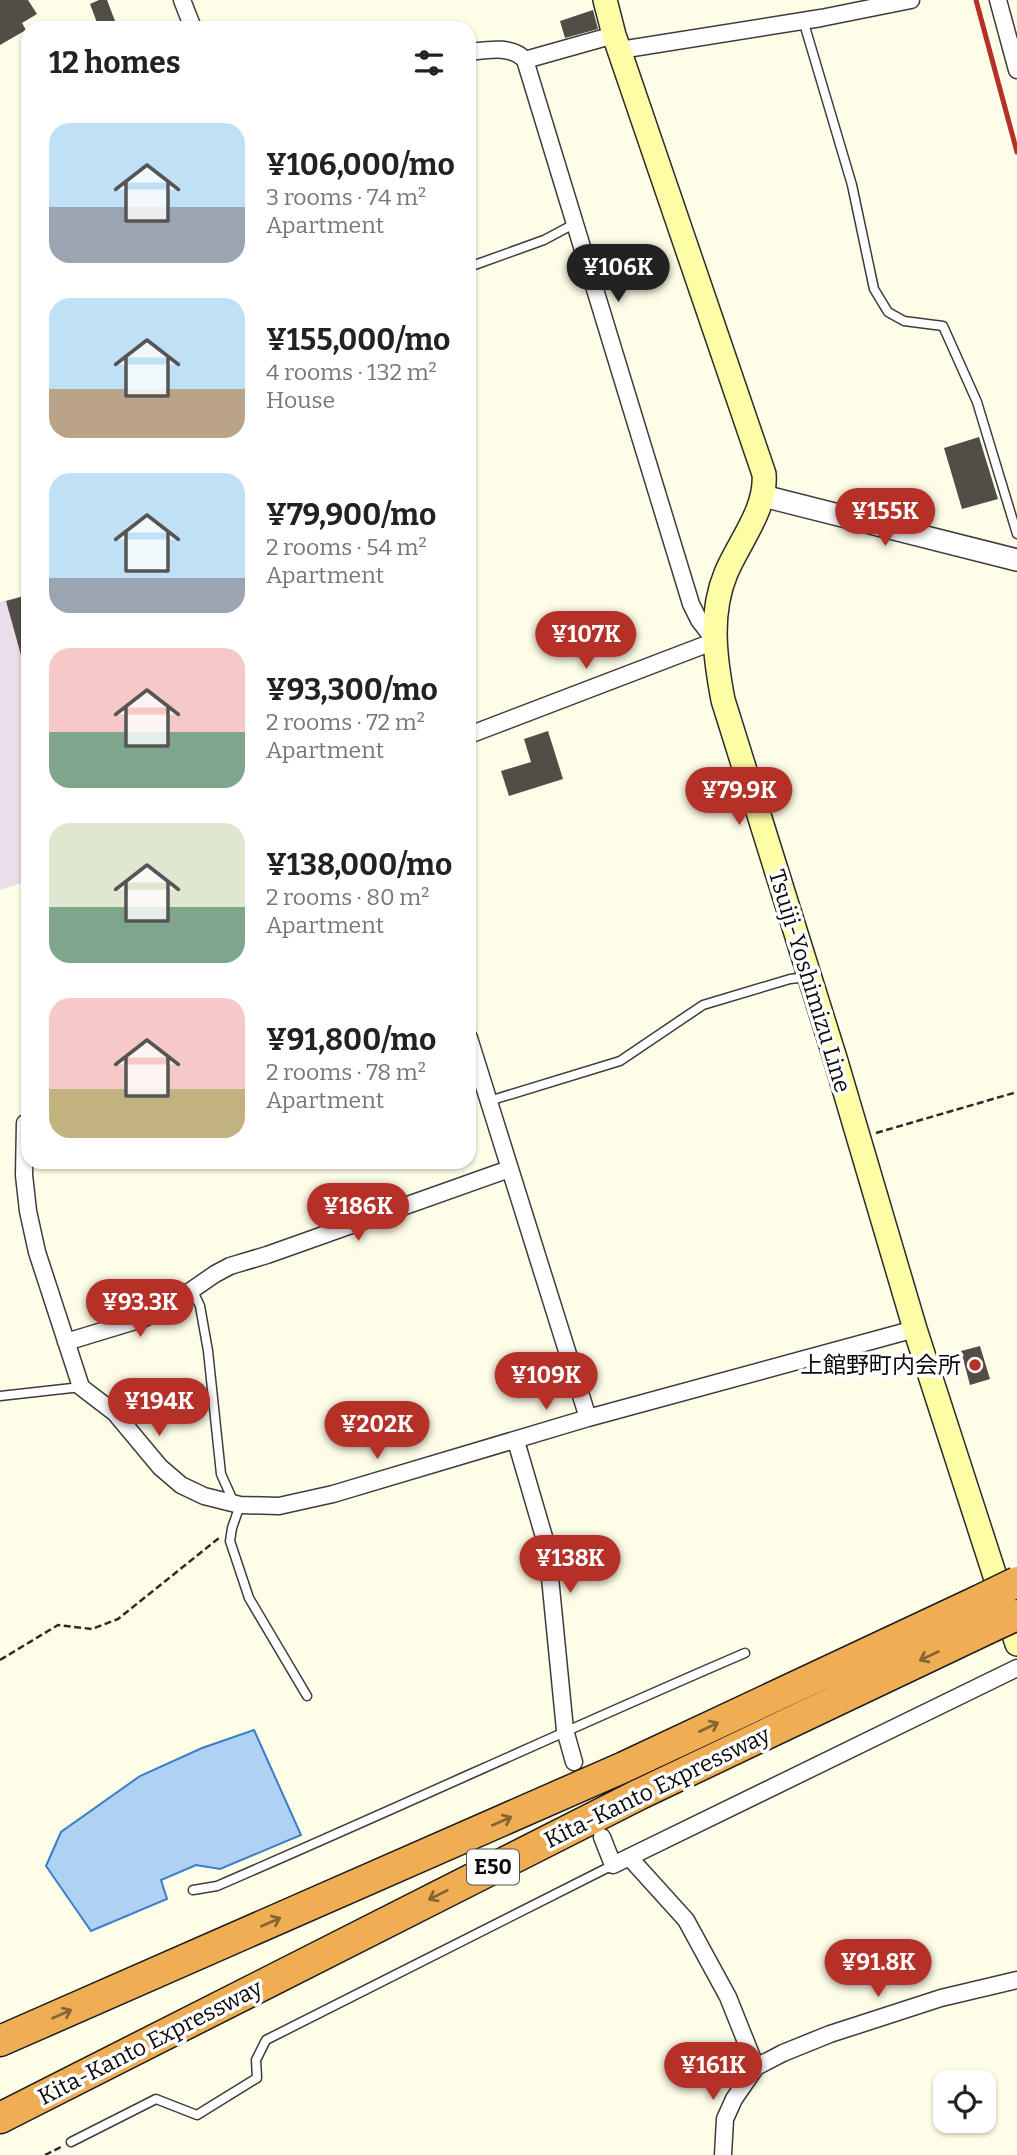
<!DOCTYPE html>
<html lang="en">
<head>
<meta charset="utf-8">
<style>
	body { margin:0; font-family:Bitter,"Noto Sans JP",serif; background:#f2f2f2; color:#222; height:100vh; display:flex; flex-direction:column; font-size:26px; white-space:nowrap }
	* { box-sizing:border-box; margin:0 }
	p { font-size:23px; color:#767676 }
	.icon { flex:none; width:38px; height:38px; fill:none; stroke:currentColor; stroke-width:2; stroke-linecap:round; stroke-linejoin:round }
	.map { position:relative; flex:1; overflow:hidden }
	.panel { position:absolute; left:21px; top:21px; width:455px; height:1148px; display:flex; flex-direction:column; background:#fff; border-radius:21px; box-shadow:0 2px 5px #0004 }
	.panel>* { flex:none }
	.buttons { position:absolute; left:933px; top:2070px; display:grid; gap:14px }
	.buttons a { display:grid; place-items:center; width:63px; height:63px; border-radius:14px; background:#fff; box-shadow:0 2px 5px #0004; font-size:35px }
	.price { position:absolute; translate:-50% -60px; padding:0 16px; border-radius:24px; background:#b53128; color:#fff; font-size:23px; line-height:46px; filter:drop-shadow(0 2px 4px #0008) }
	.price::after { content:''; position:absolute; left:50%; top:42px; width:21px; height:16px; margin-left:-10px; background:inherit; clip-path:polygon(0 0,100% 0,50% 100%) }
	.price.active { background:#222; color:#fff }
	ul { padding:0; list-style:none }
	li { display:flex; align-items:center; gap:21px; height:175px; padding:0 28px }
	li span { display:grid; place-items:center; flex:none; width:196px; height:140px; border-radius:21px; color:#555 }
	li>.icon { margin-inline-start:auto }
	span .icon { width:84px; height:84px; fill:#fffc; stroke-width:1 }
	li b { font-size:30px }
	h2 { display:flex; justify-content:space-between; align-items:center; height:84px; padding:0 28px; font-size:30px }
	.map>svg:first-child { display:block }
	.industrial { fill:#e9dee9 }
	.water { fill:#afd2f4; stroke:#387ec8; stroke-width:2 }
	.building { fill:#524d47 }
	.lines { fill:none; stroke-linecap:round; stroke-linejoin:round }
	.service-casing { stroke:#3d3d3d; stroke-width:11 }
	.minor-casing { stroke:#3d3d3d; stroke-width:19 }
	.tertiary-casing { stroke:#3d3d3d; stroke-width:24 }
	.secondary-casing { stroke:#2c2c2c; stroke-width:26 }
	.motorway-casing { stroke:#1b1b1b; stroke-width:33 }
	.path { stroke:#2c2c2c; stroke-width:2.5; stroke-dasharray:7 3.5; stroke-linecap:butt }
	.service { stroke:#fff; stroke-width:8 }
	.minor { stroke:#fff; stroke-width:16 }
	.tertiary { stroke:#fff; stroke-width:21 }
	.secondary { stroke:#fcfda5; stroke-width:23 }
	.motorway { stroke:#f0ae54; stroke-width:30 }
	.rail { stroke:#b53128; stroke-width:5 }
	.motorway-bridge-casing { stroke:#1b1b1b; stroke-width:33; stroke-linecap:butt }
	.motorway-bridge { stroke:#f0ae54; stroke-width:30 }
	.oneway { stroke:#886433 }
	.poi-dot { fill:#b53128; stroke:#fff; stroke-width:2.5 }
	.labels { text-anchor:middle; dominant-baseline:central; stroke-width:7; stroke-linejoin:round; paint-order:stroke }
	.shield { fill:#fff; stroke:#545454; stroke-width:2 }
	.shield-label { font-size:21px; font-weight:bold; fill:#0a0a0a }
	.street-label { font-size:23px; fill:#0a0a0a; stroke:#fff }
	.poi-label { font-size:23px; fill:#0a0a0a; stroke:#fff; text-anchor:end }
</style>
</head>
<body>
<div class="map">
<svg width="1017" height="2155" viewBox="0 0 1017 2155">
	<rect width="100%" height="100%" fill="#fefde8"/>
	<path class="industrial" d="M28 594V881L0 890V602Z"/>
	<path class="water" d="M254 1730 301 1835 220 1869 196 1865 161 1880 167 1899 91 1931 46 1866 61 1832 140 1776 202 1748Z"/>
	<path class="building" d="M0 0H28L37 14 22 23 26 30 0 45Z
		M99 0H107L115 21 99 28 90 4Z
		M593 10 598 29 565 38 560 21Z
		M979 437 998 499 962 509 944 448Z
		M28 595V666H24L6 601Z
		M548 731 563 779 509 796 501 771 531 762 524 739Z
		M980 1346 990 1379 970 1385 961 1351Z"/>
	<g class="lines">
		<defs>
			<path id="service" d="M803 20 852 185 874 289 888 312 904 321 943 326 977 402 1017 534
				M469 267 544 240 574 224
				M489 1101 620 1061 703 1005 790 979 807 977
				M193 1291 200 1306 208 1351 221 1474 234 1503
				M0 1396 81 1387
				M240 1505 232 1528 230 1541 249 1598 307 1696
				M193 1890 217 1886C393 1810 568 1729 745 1653
				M71 2142 156 2099 197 2115 257 2078 256 2060 266 2040 613 1865"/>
			<path id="minor" d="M182 0 193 28
				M998 0 1017 70
				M620 50 821 18 911 0
				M469 52C487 50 512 45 525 60L691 604 699 620 715 641 469 735
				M525 60 614 35
				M469 1038 588 1418
				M25 1123 24 1175 28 1211 37 1252 81 1387 115 1413 160 1467 181 1485 204 1496 240 1505 279 1506 333 1494 588 1418 915 1329
				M66 1342 142 1319 166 1308 215 1274 230 1266 267 1255 509 1169
				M516 1441 547 1547 565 1730 574 1762
				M602 1837 613 1865 1017 1668
				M629 1857 686 1920 728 1997 756 2067
				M723 2155 725 2119 734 2099 756 2067 783 2053 830 2034 941 1998 1017 1980"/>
			<path id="tertiary" d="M763 496 1017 560"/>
			<path id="secondary" d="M605 0 614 35 764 474C767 509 739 542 726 573 709 614 715 658 723 700L835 1058 915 1329 1017 1644"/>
			<path id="motorway" d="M0 2041 624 1767 978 1601
				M0 2118 640 1794 991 1627"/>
		</defs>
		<use href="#service" class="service-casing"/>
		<use href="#minor" class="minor-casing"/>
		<use href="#tertiary" class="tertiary-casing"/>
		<use href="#secondary" class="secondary-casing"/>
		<use href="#motorway" class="motorway-casing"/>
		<path class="path" d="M876 1133 1017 1092
			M0 1660 58 1625 92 1629 118 1619 219 1538
			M45 2155 61 2147"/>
		<use href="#service" class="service"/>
		<use href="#minor" class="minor"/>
		<use href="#tertiary" class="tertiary"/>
		<use href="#secondary" class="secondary"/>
		<use href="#motorway" class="motorway"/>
		<path class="rail" d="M976 0 1017 152"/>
		<defs>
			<path id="motorway-bridge" d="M978 1601 1017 1582
				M991 1627 1017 1615"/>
		</defs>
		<use href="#motorway-bridge" class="motorway-bridge-casing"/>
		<use href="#motorway-bridge" class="motorway-bridge"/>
	</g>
	<defs><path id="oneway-shaft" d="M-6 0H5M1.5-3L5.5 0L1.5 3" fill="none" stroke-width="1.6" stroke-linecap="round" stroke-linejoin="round" transform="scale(1.75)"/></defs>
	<g class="oneway">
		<use href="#oneway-shaft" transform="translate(929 1656) rotate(155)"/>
		<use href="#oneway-shaft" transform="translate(709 1727) rotate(-25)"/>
		<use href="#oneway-shaft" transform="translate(502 1821) rotate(-24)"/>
		<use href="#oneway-shaft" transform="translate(438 1895) rotate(153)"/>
		<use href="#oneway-shaft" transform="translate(271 1922) rotate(-24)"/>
		<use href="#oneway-shaft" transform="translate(62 2014) rotate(-24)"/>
	</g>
	<circle class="poi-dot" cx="975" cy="1365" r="7"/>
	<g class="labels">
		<rect class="shield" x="467" y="1849.5" width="52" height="35" rx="5"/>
		<g class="shield-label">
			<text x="493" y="1867">E50</text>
		</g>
		<g class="street-label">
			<text transform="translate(810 981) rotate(73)">Tsuiji-Yoshimizu Line</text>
			<text transform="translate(657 1787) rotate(-26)">Kita-Kanto Expressway</text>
			<text transform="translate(150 2042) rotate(-27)">Kita-Kanto Expressway</text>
		</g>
		<g class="poi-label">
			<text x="961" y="1365">上館野町内会所</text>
		</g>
	</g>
</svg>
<div class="buttons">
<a><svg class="icon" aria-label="locate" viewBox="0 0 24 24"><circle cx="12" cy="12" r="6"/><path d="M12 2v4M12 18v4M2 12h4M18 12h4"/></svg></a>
</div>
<b class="price active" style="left:618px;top:304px">¥106K</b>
<b class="price" style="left:885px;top:548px">¥155K</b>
<b class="price" style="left:586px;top:671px">¥107K</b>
<b class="price" style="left:739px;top:827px">¥79.9K</b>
<b class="price" style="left:358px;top:1243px">¥186K</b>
<b class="price" style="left:140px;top:1339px">¥93.3K</b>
<b class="price" style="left:546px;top:1412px">¥109K</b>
<b class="price" style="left:159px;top:1438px">¥194K</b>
<b class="price" style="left:377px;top:1461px">¥202K</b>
<b class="price" style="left:570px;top:1595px">¥138K</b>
<b class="price" style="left:878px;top:1999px">¥91.8K</b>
<b class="price" style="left:713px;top:2102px">¥161K</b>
<section class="panel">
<h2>12 homes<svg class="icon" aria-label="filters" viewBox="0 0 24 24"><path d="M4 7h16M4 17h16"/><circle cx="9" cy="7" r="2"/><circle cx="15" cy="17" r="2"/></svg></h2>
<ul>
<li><span style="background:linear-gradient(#bfe0f5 60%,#9aa5b1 0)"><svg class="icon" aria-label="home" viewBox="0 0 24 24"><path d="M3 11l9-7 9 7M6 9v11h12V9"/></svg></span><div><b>¥106,000/mo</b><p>3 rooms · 74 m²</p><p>Apartment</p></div></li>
<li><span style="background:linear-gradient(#bfe0f5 65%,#b9a48a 0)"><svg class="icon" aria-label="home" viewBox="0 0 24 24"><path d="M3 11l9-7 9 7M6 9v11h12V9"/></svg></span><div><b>¥155,000/mo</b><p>4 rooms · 132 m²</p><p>House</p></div></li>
<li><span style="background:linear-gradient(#bfe0f5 75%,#9aa5b1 0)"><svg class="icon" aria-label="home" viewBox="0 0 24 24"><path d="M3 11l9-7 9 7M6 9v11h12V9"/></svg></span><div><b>¥79,900/mo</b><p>2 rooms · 54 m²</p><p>Apartment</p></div></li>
<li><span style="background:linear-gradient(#f6c9c9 60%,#7fa58c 0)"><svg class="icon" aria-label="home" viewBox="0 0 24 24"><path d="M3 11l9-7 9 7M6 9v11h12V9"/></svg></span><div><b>¥93,300/mo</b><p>2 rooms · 72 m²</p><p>Apartment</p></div></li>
<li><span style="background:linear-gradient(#dfe7d0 60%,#7fa58c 0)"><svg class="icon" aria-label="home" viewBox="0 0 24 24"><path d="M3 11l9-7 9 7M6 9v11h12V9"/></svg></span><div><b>¥138,000/mo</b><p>2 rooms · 80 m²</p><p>Apartment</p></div></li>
<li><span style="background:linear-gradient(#f6c9c9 65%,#c2b280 0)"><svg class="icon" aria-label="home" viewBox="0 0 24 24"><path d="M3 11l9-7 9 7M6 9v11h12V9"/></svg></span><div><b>¥91,800/mo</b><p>2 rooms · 78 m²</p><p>Apartment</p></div></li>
</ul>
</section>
</div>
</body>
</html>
